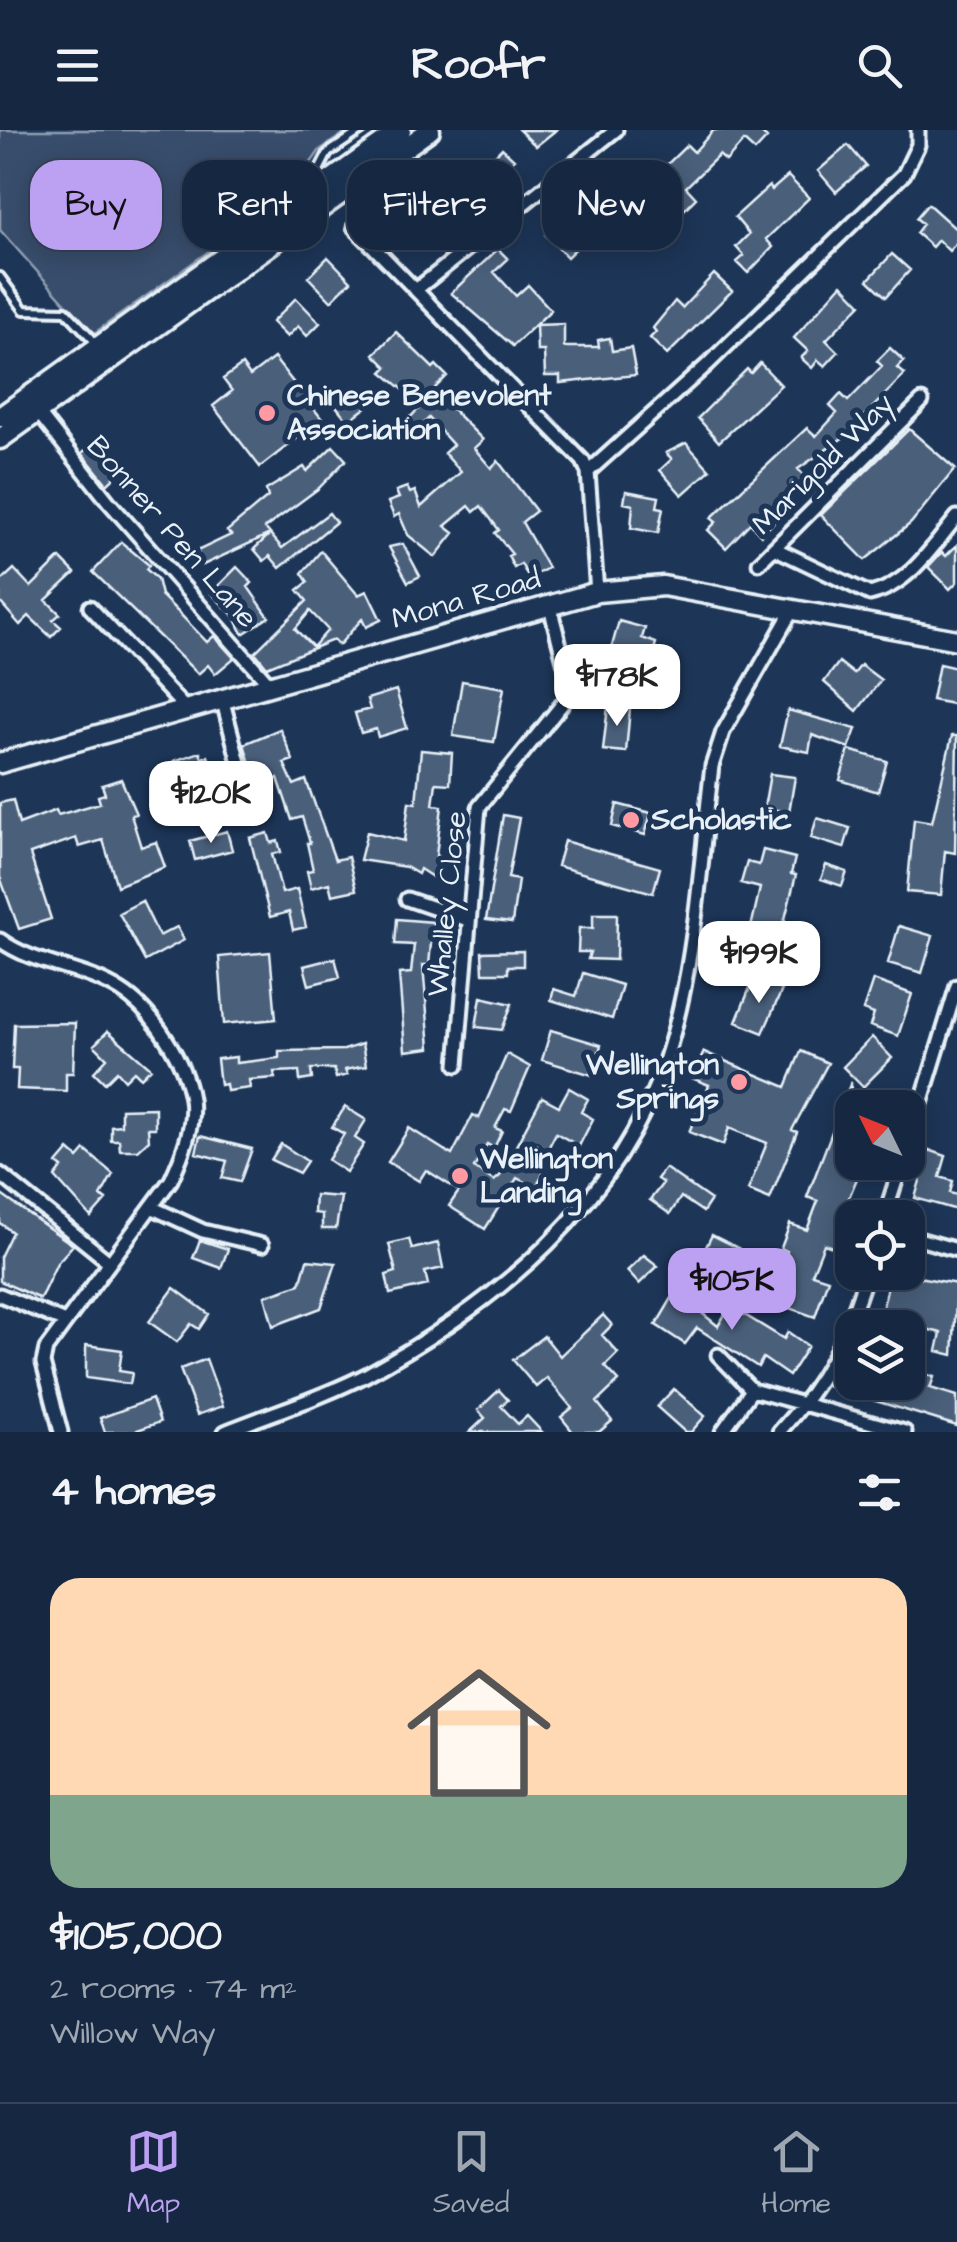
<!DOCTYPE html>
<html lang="en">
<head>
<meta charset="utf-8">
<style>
	body { margin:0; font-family:"Architects Daughter",sans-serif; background:#1f3048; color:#f1f3f6; height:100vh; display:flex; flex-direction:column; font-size:38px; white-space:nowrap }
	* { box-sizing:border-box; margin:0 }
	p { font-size:32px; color:#9ea6b1 }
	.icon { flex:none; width:55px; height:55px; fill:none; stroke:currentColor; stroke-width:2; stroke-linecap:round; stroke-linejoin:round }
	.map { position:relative; height:1302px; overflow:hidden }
	.drawer { display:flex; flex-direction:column; background:#162841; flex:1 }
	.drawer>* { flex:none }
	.banner { position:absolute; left:30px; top:30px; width:898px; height:90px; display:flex; gap:20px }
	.needle { width:65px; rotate:313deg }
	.tools { position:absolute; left:835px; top:960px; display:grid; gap:20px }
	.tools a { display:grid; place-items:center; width:90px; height:90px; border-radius:20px; background:#162841; box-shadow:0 5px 25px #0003,0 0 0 2px #35445a; font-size:50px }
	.price { position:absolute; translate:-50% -85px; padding:0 22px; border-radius:20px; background:#fff; color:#222; font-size:32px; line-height:65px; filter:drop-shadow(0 2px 5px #0008) }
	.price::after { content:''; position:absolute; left:50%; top:60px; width:30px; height:22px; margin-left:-15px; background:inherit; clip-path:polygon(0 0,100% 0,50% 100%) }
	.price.on { background:#bca0f2; color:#111 }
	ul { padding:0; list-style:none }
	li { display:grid; align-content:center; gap:20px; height:530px; padding:0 50px }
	li span { display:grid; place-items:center; height:310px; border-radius:30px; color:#555 }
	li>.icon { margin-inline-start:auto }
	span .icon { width:180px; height:180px; fill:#fffc; stroke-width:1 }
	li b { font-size:42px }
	h2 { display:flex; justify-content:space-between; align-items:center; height:120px; padding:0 50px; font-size:42px }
	.tag { padding:0 35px; border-radius:30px; background:#162841; box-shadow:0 5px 25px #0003,0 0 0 2px #35445a; font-size:35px; line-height:90px }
	.tag.on { background:#bca0f2; color:#111 }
	header { display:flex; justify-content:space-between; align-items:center; height:130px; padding:0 50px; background:#162841; font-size:45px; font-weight:800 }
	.dock { display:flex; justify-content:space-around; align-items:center; height:140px; border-top:2px solid #35445a; background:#162841; font-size:28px; color:#9ea6b1 }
	.dock a { display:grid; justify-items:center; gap:5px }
	.dock .on { color:#bca0f2 }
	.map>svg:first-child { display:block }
	.pitch { fill:#374d6c; stroke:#909fb2; stroke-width:2.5 }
	.building { fill:#495e7a; stroke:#e8f1f8; stroke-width:2.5; fill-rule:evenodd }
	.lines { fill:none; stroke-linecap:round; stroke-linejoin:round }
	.lane-casing { stroke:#e8f1f8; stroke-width:14 }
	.street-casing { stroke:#e8f1f8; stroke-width:19 }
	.secondary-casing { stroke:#e8f1f8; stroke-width:25 }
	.primary-casing { stroke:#e8f1f8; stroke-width:25 }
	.lane { stroke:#1d3557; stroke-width:6 }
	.street { stroke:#1d3557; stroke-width:11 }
	.secondary { stroke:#1d3557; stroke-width:18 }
	.primary { stroke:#1d3557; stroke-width:18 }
	.poi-dot { fill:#ff9aa2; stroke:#1d3557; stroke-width:4 }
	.labels { text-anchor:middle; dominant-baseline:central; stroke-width:10; stroke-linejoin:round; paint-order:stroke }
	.poi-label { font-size:30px; font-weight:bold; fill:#e8f1f8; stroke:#1d3557; text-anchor:start }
	.street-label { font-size:30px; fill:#e8f1f8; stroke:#1d3557 }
</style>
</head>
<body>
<header><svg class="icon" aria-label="menu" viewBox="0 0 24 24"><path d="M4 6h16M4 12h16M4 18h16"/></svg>Roofr<svg class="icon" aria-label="search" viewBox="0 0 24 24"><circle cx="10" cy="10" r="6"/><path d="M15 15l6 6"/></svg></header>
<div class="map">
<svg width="957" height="1302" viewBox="0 0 957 1302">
	<rect width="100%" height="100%" fill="#1d3557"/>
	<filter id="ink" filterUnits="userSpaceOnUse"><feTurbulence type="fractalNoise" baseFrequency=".01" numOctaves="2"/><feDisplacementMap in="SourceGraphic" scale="20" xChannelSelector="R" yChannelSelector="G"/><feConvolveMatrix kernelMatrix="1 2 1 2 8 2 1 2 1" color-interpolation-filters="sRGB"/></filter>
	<g filter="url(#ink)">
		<path class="pitch" d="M0 0H349L320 20 289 64 93 204 0 100Z"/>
		<path class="building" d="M519 0H556L536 16Z
			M714 0H758L767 8 755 21 744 11 726 31 719 25 686 57 696 68 684 80 653 48 687 15 694 22Z
			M848 15 866 36 836 62 818 41Z
			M502 18 514 29 488 56 476 45Z
			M611 45 625 59 603 80 589 66Z
			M788 46 809 68 766 109 773 117 748 143 737 132 744 126 736 117 749 104 735 87 769 56 772 60Z
			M455 55 467 68 445 87 434 74Z
			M413 72 426 86 406 103 399 96 393 102 381 88 392 78 399 85Z
			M928 74 957 100V112L949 121 938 110 932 117 916 103 923 94 916 88Z
			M568 85 588 107 567 127 546 105Z
			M498 119 508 129 494 142 516 166 528 155 551 180 513 216 451 163Z
			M892 124 910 140 886 167 868 150Z
			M328 127 351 151 331 171 308 147Z
			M714 144 732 161 667 225 650 208 656 202 653 198 675 171 682 178Z
			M842 154 861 174 826 210 838 222 825 236 818 230 812 238 801 228 808 221 794 208Z
			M296 168 320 193 307 206 298 196 287 207 272 192Z
			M564 194V217H599L598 210 610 208 612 221 631 218 636 245 560 253V246H545L544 221H537L536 195Z
			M396 202 433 238 436 235 447 246 433 260 483 310 474 318 491 338 498 331 536 381 522 392 548 438 529 448 521 434 514 438 508 426 512 424 495 403 499 400 481 376 474 382 469 376 445 396 454 403 435 427 408 405 399 384 394 387 388 372 399 368 396 361 407 357 410 363 415 361 421 377 461 342 444 323 453 315 429 288 415 302 405 293 422 275 382 242 387 237 374 224Z
			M890 218 904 231 897 238 905 244 844 307 798 339 805 347 786 365 792 371 780 386 761 405 750 393 726 418 708 400 716 392 711 388 807 298 816 306 837 283 830 276 841 264 848 271 882 236 877 231Z
			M274 228 322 289 260 337 213 276 232 261 223 249 242 235 250 246Z
			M760 233 781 255 719 312 698 288 747 239 751 243Z
			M347 260 351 266 357 261 368 276 348 291 332 271Z
			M909 299 955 339 911 393 865 430 821 385Z
			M99 307 126 336 107 354 82 323Z
			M686 313 710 340 682 365 660 340 672 329 666 323Z
			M333 316 346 330 319 358 265 398 282 418 329 383 336 392 280 438 270 426 264 431 254 419 270 404 203 435 197 421 231 405 227 401 268 367 266 360 304 337 307 341Z
			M626 361 659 367 657 377 663 378 658 403 631 398 633 375 624 373Z
			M121 412 149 435 146 439 157 449 161 465 180 484 207 512 214 506 234 528 215 544 208 535 198 544 93 442Z
			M403 414 420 446 408 452 389 417Z
			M957 415V452L950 459 928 437 942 422 946 426Z
			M321 421 358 465 367 461 381 490 366 497 362 489 339 515 333 510 267 537 255 522 307 471 298 460 308 452 302 443ZM310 481 328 500 313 517 295 499Z
			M60 428 75 443 46 470 60 484 53 490 61 497 51 507 29 486 20 495 0 472V452L14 439 31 457Z
			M237 437 252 453 248 457 269 487 243 504 235 487 211 463Z
			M619 491 645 498 642 508 656 513 649 537 633 533 629 547 605 541Z
			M839 532 854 544 861 535 881 550 857 581 824 552Z
			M939 534 957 538V575L932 570Z
			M462 551 504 558 494 612 453 606Z
			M396 560 407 598 378 607 376 599 361 603 355 583 370 579 367 569Z
			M608 576 630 578 626 622 603 620Z
			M788 580 856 599 849 618 812 605 809 622 780 616Z
			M280 599 293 630 284 633 294 655 306 650 335 730 348 727 356 760 332 765 329 753 311 758 307 741 313 740 307 713H310L302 687 292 690 278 648 269 652 266 645 255 649 244 614Z
			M952 606H957L955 723 945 721 941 765 907 762 914 689 932 692Z
			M421 620 452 623 450 654 436 653 433 675 442 676 436 726 443 729 437 750 420 739 418 744 406 737 360 730 367 702 404 711 409 672 416 673Z
			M849 620 887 631 878 662 840 650Z
			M200 622 202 628 208 626 222 665 168 684 155 646 176 638 174 631Z
			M770 644 795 647 789 682 764 678Z
			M121 649 136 684 131 685 141 717 156 712 165 737 117 756 103 710 79 717 76 708 30 724 51 789 19 799 0 747V673L13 670 19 694 56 680 58 685 100 673 98 666 105 664 102 655Z
			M617 674 651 683 645 705 612 696Z
			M503 685 519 688 508 748 518 750 512 793 486 790Z
			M817 688 850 698 844 718 811 708Z
			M227 701 232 720 195 730 190 711Z
			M268 703 271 713 278 711 281 722 272 724 282 763 297 759 306 797 293 800 289 782 270 787 250 708Z
			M564 711 660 738 653 763 557 736Z
			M763 720 795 728 791 744 796 745 780 809 797 813 791 835 745 824 760 758 741 753 747 732 759 735Z
			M826 735 847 742 842 756 821 749Z
			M142 771 159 806 177 797 184 810 145 831 119 783Z
			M593 784H617L616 830 588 829 590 822H578L579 798H593Z
			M397 789 433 792 429 835H423L430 918 405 921 399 844 411 843 414 815 395 814Z
			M899 796 933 806 922 843 888 833Z
			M523 821V836H508V843H483L482 822Z
			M270 822 276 889 224 894 219 827Z
			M335 828 340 847 309 855 304 836Z
			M583 843 622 855 612 889 551 870 554 859 576 866Z
			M754 848 782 860 763 903 736 892Z
			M873 850 912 864 898 906 870 896 874 884 863 880Z
			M481 867 512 874 502 900 476 897Z
			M75 893 73 943H66V961L17 959 18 939H12L14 894Z
			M551 900 601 915 592 945 542 930Z
			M108 901 151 938 141 948 134 941 125 950 117 941 105 953 94 942 107 928 94 915Z
			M872 907 892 928 863 957 843 937Z
			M362 914 366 936 345 940 347 945 336 948 334 939H311L312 949 300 951 299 941 274 942 275 948 249 950 250 958 227 961 226 954 220 955 217 929 236 927V933L279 928V921L344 920Z
			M801 921 828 933 792 1000 797 1002 770 1069 748 1060 767 1013 729 998 723 1015 689 1002 709 955 692 948 704 922 786 957Z
			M507 924 530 937 511 981 505 979 495 998 502 1001 494 1018 487 1014 474 1038 494 1051 500 1046 542 967 559 976 569 958 588 969 581 982 593 989 579 1016 556 1003 542 1030 548 1034 536 1057 517 1048 485 1099 449 1076 459 1061 426 1040 419 1051 388 1032 409 998 452 1025 473 985 479 988Z
			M851 952 852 1032H864L839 1091 847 1094 838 1119 824 1114 812 1144 828 1149 815 1187 769 1171 787 1121 781 1118 790 1094 807 1100 818 1071 807 1067Z
			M345 977 366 990 355 1008 364 1014 346 1042 328 1030 344 1004 332 997Z
			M155 978V998H148L149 1010 138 1020H120L119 1010H111V996L121 995V979Z
			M200 1006 252 1019 240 1052 222 1048 227 1031 196 1023Z
			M281 1014 307 1031 299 1043 271 1030Z
			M69 1020 78 1028 85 1020 113 1044 101 1066 106 1070 91 1087 55 1047 62 1038 57 1034Z
			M929 1020 946 1026 940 1047 953 1051 950 1063 957 1065V1080L915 1068Z
			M665 1038 711 1070 703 1082 681 1067 670 1084 650 1070 663 1053 657 1049Z
			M0 1064 73 1115 57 1133 40 1169 0 1151V1127L12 1102 0 1093Z
			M315 1065 341 1067 336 1099H322V1084L314 1083Z
			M712 1105 738 1118 729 1127 738 1136 722 1154 695 1139Z
			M409 1109 412 1119 438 1113 443 1138 425 1142 428 1155 390 1164 386 1145 396 1142 389 1114Z
			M200 1110 228 1119 221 1138 193 1128Z
			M644 1125 658 1136 639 1154 627 1141Z
			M307 1130 336 1133 321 1178 273 1196 265 1166 300 1154Z
			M891 1142 957 1154 953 1225 937 1221 941 1203 911 1195 878 1198Z
			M681 1153 698 1167 692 1175 718 1196 730 1176 784 1209 788 1202 808 1216 789 1246 763 1228 758 1237 697 1198 685 1214 656 1195Z
			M174 1158 209 1184 199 1199 191 1194 177 1212 149 1192Z
			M603 1185 612 1195 602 1205 618 1223 605 1236 619 1251 597 1272 612 1291 599 1302H573L561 1287 572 1278 547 1248 536 1257 513 1230 544 1206 560 1226Z
			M86 1215 122 1220 119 1241 132 1243 130 1254 86 1248Z
			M206 1229 223 1276 197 1285 180 1239Z
			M913 1240 934 1247 930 1258 957 1266V1296L827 1256 910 1252Z
			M674 1259 705 1286 691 1302H685L657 1277Z
			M499 1260 508 1270 501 1276 518 1294 527 1286 542 1302H470L485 1288 478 1280Z
			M152 1269 160 1292 132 1302H105L100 1288Z"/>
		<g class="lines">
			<defs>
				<path id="lane" d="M311 56 328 23 362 0
					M0 147 24 180 66 181 97 214"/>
				<path id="street" d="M354 97 583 331 588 342 597 462
					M417 159 616 0
					M37 281 108 371 270 555
					M588 342 707 235 904 44 918 15V0
					M774 418 870 464C909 455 933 416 957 387
					M759 433 922 271
					M90 477 186 579
					M222 568 251 678
					M407 769 468 790
					M0 810C35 836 84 837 121 861 153 881 185 931 191 969 195 995 182 1026 171 1050L46 1219 43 1233 61 1302
					M457 935 479 677 572 562 549 473
					M908 1016 957 856
					M0 1044 109 1132
					M151 1077 203 1101 262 1115
					M884 1088 902 1032
					M908 1106 957 1120
					M0 1165 65 1192
					M718 1225 752 1260 905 1302
					M225 1302C271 1283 322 1268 366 1245 497 1173 618 1075 666 928 696 836 700 732 712 636L723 602 793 479
					M722 1302 752 1260
					M779 1302C826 1251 846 1209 867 1142"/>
				<path id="secondary" d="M0 633 597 462 663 456 957 510"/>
				<path id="primary" d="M0 287 401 0
					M0 309 430 0"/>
			</defs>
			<use href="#lane" class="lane-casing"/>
			<use href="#street" class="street-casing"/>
			<use href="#secondary" class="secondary-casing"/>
			<use href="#primary" class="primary-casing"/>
			<use href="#lane" class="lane"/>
			<use href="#street" class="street"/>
			<use href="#secondary" class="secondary"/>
			<use href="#primary" class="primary"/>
		</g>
	</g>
	<g class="poi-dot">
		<circle cx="267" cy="283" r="10"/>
		<circle cx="631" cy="690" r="10"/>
		<circle cx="739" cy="952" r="10"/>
		<circle cx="460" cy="1046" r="10"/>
	</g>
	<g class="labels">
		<g class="poi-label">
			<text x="287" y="266">Chinese Benevolent<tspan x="287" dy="34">Association</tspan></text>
			<text x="651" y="690">Scholastic</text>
			<text x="719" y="935" text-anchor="end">Wellington<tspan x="719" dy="34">Springs</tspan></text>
			<text x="480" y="1029">Wellington<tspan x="480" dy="34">Landing</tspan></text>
		</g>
		<g class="street-label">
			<text transform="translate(823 334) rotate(-45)">Marigold Way</text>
			<text transform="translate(172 402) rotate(49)">Bonner Pen Lane</text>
			<text transform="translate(466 469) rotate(-16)">Mona Road</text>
			<text transform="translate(447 774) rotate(-84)">Whalley Close</text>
		</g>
	</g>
</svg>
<div class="tools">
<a><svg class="needle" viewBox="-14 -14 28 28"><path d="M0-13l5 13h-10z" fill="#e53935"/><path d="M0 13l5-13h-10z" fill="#9ea6b1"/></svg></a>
<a><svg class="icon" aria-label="locate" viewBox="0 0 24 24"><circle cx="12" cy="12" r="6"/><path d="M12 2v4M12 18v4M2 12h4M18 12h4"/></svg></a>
<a><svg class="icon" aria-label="layers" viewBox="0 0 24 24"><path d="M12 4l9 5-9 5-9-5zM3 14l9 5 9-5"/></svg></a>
</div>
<b class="price" style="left:617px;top:599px">$178K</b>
<b class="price" style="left:211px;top:716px">$120K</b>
<b class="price" style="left:759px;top:876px">$199K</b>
<b class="price on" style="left:732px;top:1203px">$105K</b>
<div class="banner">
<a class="tag on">Buy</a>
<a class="tag">Rent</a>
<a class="tag">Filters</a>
<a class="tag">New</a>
</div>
</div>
<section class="drawer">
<h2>4 homes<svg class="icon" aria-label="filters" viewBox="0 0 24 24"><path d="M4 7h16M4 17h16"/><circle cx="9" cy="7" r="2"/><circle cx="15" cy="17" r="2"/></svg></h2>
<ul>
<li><span style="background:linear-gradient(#ffd9b3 70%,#7fa58c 0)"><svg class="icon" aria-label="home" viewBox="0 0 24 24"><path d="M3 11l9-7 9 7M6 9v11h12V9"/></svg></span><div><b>$105,000</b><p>2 rooms · 74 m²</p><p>Willow Way</p></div></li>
</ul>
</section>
<nav class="dock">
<a class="on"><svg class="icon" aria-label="map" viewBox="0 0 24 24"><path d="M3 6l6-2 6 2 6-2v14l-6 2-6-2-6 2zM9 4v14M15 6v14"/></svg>Map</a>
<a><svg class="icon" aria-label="saved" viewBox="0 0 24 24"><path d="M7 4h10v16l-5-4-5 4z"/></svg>Saved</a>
<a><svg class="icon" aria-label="home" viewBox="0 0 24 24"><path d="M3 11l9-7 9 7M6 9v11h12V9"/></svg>Home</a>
</nav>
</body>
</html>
